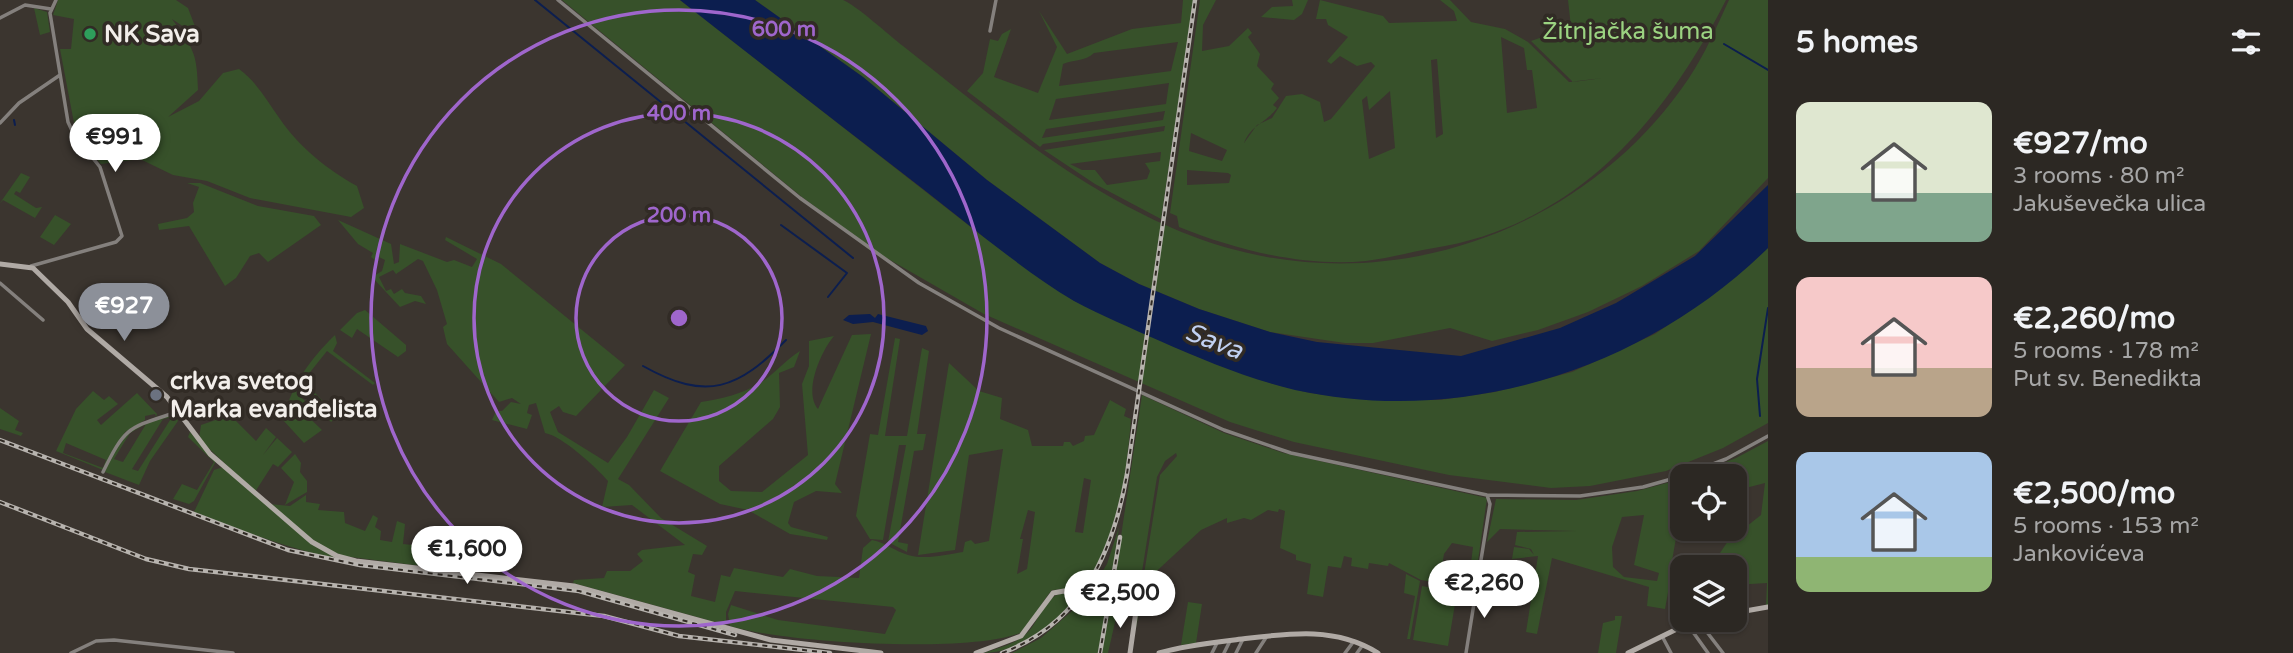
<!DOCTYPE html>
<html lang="en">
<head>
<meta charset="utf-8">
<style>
	body { margin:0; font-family:"Varela Round",sans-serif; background:#34302b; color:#f1f3f6; height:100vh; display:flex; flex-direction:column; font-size:26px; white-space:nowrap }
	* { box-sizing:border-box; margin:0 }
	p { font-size:23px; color:#a6a6a6 }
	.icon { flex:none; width:38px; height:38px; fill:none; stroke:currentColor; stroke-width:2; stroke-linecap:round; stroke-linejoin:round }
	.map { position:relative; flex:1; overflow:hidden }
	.details { display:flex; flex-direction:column; background:#2c2823; width:525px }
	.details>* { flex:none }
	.fabs { position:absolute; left:1670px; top:464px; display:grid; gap:14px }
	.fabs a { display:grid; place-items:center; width:77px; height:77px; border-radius:14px; background:#2c2823; box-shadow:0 2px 5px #0004,0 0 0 2px #484441; font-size:35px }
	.price { position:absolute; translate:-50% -60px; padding:0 16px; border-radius:24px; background:#fff; color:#222; font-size:23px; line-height:46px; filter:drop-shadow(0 2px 4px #0008) }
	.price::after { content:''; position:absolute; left:50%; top:42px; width:21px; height:16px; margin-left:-10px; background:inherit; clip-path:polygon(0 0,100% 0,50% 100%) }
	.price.current { background:#8c9099; color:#fff }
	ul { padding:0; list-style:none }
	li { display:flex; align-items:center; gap:21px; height:175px; padding:0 28px }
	li span { display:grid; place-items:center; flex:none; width:196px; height:140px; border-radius:14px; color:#555 }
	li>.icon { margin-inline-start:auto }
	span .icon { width:84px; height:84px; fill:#fffc; stroke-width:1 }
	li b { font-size:30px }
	h2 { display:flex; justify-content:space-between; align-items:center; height:84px; padding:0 28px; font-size:30px }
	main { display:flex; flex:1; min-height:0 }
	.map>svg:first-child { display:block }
	.green { fill:#37512a; fill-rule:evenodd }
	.water { fill:#0c1e4f }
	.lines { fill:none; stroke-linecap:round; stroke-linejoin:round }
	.stream { stroke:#0c1e4f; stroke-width:2 }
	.street { stroke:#84807d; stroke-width:3.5 }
	.secondary { stroke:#b0aaa5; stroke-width:5 }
	.rail-casing { stroke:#b7b3ae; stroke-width:4.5 }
	.rail { stroke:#312b25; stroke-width:2; stroke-dasharray:5; stroke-linecap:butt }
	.ring { fill:none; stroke:#9f66cc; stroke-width:3.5 }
	.leisure-dot { fill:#2e9e5b; stroke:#312b25; stroke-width:2.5 }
	.worship-dot { fill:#6b7280; stroke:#312b25; stroke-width:2.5 }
	.labels { text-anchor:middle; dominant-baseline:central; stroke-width:7; stroke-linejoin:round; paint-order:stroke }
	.park-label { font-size:24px; fill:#9bd381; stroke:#312b25 }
	.poi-label { font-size:24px; font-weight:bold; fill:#f2eeea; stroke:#312b25; text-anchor:start }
	.water-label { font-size:26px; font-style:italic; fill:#c1d1f2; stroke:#312b25 }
	.centre { fill:#9f66cc; stroke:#312b25; stroke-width:3.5 }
	.ring-label { font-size:21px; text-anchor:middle; font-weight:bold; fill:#9f66cc; stroke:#312b25; stroke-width:7; stroke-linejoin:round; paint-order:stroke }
</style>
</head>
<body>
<main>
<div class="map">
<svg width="1768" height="653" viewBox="0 0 1768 653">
	<rect width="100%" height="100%" fill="#3b352f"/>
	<path class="green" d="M58 0H176L188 8 199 37 172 19C193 49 197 51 198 90L168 117 199 101 223 73 239 69C257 82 267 101 280 119 299 147 328 170 357 186L364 208 351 217 250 198 207 181 173 175 140 159 101 164 80 139 74 123 60 49H71L74 19 53 15Z
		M562 0H680L981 235 1073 300 1188 353 1270 383 1310 393 1375 400H1440L1495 392 1572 372 1655 334 1710 296 1768 248V423L1723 448 1666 471 1590 486 1551 488 1449 475 1294 442 1230 422 984 314 878 253 802 197Z
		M755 0C771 0 831 0 843 0 856 5 890 36 903 46 963 93 1021 142 1085 182 1129 209 1178 234 1228 248 1401 297 1589 227 1689 78 1705 54 1717 26 1729 0H1768V178L1699 251 1642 286 1588 312 1538 330 1492 341 1450 328 1373 343H1345L1270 332 1199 309 1139 284 1100 263 987 180 863 77Z
		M1183 0H1194L1161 219 1095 184 1044 150 1164 131 1165 126 1043 144 1040 147 967 91 983 73 990 39 998 41 1002 34 1011 29 994 77 1038 93 1057 47 1039 11 1067 54 1132 29 1181 23ZM1178 42 1171 71 1059 86 1063 64C1074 59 1085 62 1094 53ZM1169 83 1166 104 1049 120 1056 99ZM1165 111 1163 120 1042 138 1046 129ZM1161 152 1160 161 1145 163 1150 171 1147 179 1107 185 1095 170H1082L1070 164Z
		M1200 0H1216L1203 25 1202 51 1229 46 1248 28 1252 33 1248 37 1260 54 1257 66 1274 84 1271 89 1279 98 1273 105 1277 108C1265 124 1252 124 1244 143L1257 125 1272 118 1286 96 1302 94 1320 102 1324 122 1331 119 1375 66 1371 62 1357 66 1340 56 1331 64 1327 61 1348 37 1328 25 1326 19H1316L1320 0 1383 16 1389 23 1457 21 1454 11 1440 0H1450L1471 22 1505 29 1528 42 1569 82 1603 78 1573 82 1531 41 1571 27 1568 0H1726C1664 122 1575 225 1434 248 1411 252 1389 258 1366 261 1303 267 1236 250 1179 227L1177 216 1170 213ZM1501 37 1524 48 1527 70H1532L1537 108 1507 113ZM1437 59 1443 134 1436 138 1431 60ZM1390 91 1395 148 1369 159 1362 100 1367 96 1369 110ZM1191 133 1227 150 1222 161 1189 151ZM1187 170 1228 173 1231 175 1229 183 1187 185Z
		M1292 0H1308L1302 14 1294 20 1261 17 1272 7 1293 6Z
		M34 8 47 12 50 32 40 35Z
		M21 173 30 177 20 193 16 191 14 194 36 208 42 207 35 218 3 200 0 203Z
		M187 183H200L258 206 314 216 321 225 268 262 259 253 250 256 236 278 225 286 189 226 159 230 158 224 187 218 194 212 193 203 199 187Z
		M55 215 71 224 54 245 40 237Z
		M338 220 391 244 394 264 399 262 400 244 447 262 454 260 472 267 477 259 445 240 446 237 501 264 625 365 576 416 563 412 559 406 550 412 558 432 608 463 627 437 654 390 669 398 618 479 629 485 661 518 707 546 702 555 693 554 688 572 695 575 691 596 715 602 721 575 730 577 734 568 783 577 790 569 817 576 859 578 863 548 872 540C886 543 895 551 908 555 926 560 944 555 963 552L965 542 971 540 975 544 989 541 1003 449 969 455 955 550 918 555 949 363 979 391 1002 398 1000 419 1028 430 1032 446H1063L1064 442H1070L1073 446 1084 441 1085 436 1094 435 1110 400 1126 409 1124 416 1131 419C1126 478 1119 550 1078 596L1067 589 1052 590C1040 603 1034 622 1020 633 970 653 790 644 730 626L728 614 731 605 778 620 885 634 896 610 893 607 735 591 726 612V625L573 583 574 580 604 578 607 571H630L643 561 637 554 642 550 685 545 632 505 602 507 608 481C596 467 562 436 545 433L536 403 529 405 527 413 532 415 527 429 492 420 496 411H502L511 402 521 404 512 398 499 402 447 344 443 327 447 324 437 290 423 261 418 259 396 274 393 270 379 277 386 291 391 289 394 294 402 289 405 293 421 296 426 304 415 301 400 307 372 277 382 271 385 260 379 257 375 260 371 257 373 253 358 244ZM1084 478 1091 480 1083 533 1075 532ZM1028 510 1035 512 1027 569 1017 574 1023 539H1020Z
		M365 310 406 345V351L398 357 357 329 352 338 340 330 357 313Z
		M871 334 835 484 842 493 816 491 794 502 788 523 791 527 828 537 827 540 790 534 748 510 720 504 660 471 701 402C722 399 742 394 760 383 775 374 785 360 800 351L794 367 779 373 780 407 773 419 719 466V481L731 491 762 492 808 455 802 384 809 366V341L834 336C821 351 803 392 818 409L852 335Z
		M335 335 337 343 333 351 375 383 373 385 327 351 303 381 338 416 331 422 300 391 298 394 306 402 300 409 322 430 304 443 283 420C291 386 310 359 335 335Z
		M895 338 900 339 885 436H907L922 348 929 351 917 434H926L923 450 914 451 898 542 908 544 907 552 888 542 906 445H899L883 540 870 539 856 516 870 434 878 435Z
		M93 391 104 400 109 396 118 404 97 420 101 425 137 393 157 414 156 417 155 414 145 416V420L125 432 103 470 56 451 76 409ZM66 443 106 460 103 468 63 453Z
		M1142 395 1224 433 1283 453 1487 498 1474 589 1468 588 1473 547 1452 543 1444 554 1439 583 1421 580 1389 563 1388 566 1369 563 1368 569 1351 566 1352 558 1344 556 1341 568 1328 566 1323 597 1307 594 1311 564 1296 560V555L1280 548 1285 511 1279 509 1278 512 1268 510 1251 520 1244 518 1227 523V518L1201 530 1147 580 1134 636 1160 475 1177 456 1176 453 1165 461 1157 477 1138 597 1135 602 1127 596 1112 597Z
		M0 408 19 421 15 430 23 433 21 436 0 429Z
		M175 415 178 421 150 461 139 485 105 472C117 440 138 416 175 415ZM172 417 138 471 132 469 163 419ZM146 424 123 462 114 459 130 433Z
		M230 415 256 441 266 428 276 437 263 455 277 438 292 452 278 467 273 464 255 492 199 439 201 425Z
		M190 432 216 461 194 501 189 504 173 499 182 484 197 490 214 462 188 437Z
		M1768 441V605L1766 606 1767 583 1734 585V567H1708L1710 556H1718L1728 541 1761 515 1765 483 1734 491V476H1691L1736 458Z
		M295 454 301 463 300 472 307 481V492L285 505 294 482 281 468Z
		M223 467 314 545 351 561C296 552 245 532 194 512L214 470Z
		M1682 479V528L1714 529 1713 535 1677 532 1672 561 1698 560 1701 567 1682 564 1677 589 1669 587 1665 609 1647 606 1649 587 1552 558 1537 634 1526 632 1538 556 1512 559 1514 547 1529 549 1534 555 1531 549 1515 545 1517 532 1576 531 1500 529 1487 542 1496 499 1576 500 1637 491ZM1644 515 1634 565 1659 573 1657 581 1624 577 1613 567 1612 547 1622 517Z
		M306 495V502L320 504 318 510 344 512 345 523 365 531 373 515 378 518 375 527 381 531 380 540 392 542 397 521 405 524 403 544 479 552 478 560 469 572 343 556 321 547 269 504 290 506Z
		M1119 527 1109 597 1095 603 1084 600 1107 564Z
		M1406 574 1420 581 1410 639H1407L1415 596 1404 593Z
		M1422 586 1457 592 1448 646 1413 640Z
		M1064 593 1076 600C1053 625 1019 653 983 653 999 648 1016 644 1028 632 1041 619 1043 596 1064 593Z
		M1120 600 1108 653H1101L1112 602Z
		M1188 602 1202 604 1196 643 1181 645Z
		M1108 603 1098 653H1012L1041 638 1080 604 1091 609Z
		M1615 616H1622L1616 653H1598L1603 623 1615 620Z"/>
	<path class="water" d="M680 0H755L863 77 987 180 1100 263 1139 284 1199 309 1270 332 1317 342 1461 356 1560 328 1616 303 1695 256 1768 185V248C1645 369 1465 427 1295 390 1249 379 1203 360 1160 341 1131 328 1102 316 1074 301 1021 269 972 227 923 189 842 126 761 64 680 0Z
		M870 314 875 318 878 314 926 326 928 331 922 335 873 322 853 324 843 320 849 315Z"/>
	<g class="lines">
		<path class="stream" d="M535 0 853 258
			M1724 44 1768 70
			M14 120 15 125
			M781 225 847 273 828 297
			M643 366C707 402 738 389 786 340
			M1760 416 1757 379 1768 308"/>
		<path class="street" d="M558 0 800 198 919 283 999 328 1224 430 1291 453 1487 495 1580 496 1643 487 1682 476
			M0 18 25 5 51 9
			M990 31 996 0
			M0 123 19 103 60 75
			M31 266 116 242 122 236 100 167 74 135 68 122 50 13 56 0
			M0 283 43 320
			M103 472C126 425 129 428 177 412
			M1682 476 1726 459 1768 436
			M1700 623 1723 653
			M1688 625 1708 653
			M1662 636 1671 653
			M71 653 96 641 114 640 233 653
			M1212 653 1217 643
			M1224 653 1230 641
			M1236 653 1243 639
			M1256 653 1267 636
			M1345 653 1354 641
			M1357 653 1362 646
			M1466 653 1490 504 1487 495"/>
		<path class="secondary" d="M0 264 33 268 68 302 87 329 167 397 210 454 312 542 337 556 356 561 574 586 771 640 881 653
			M1082 602 1092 606 1121 597 1132 602 1136 611 1130 653
			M1734 613 1768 607
			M976 653 1021 636 1053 593 1064 591 1077 599
			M1159 653C1183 646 1209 643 1234 640 1284 634 1334 625 1378 653
			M1628 653 1681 627 1708 620"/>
		<defs>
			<path id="rail" d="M0 440 288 550 360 565 579 591 735 635
				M0 502 146 559 189 569 604 616 679 636 830 653
				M1002 653C1082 623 1113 553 1127 474L1195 0
				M1100 653 1120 537"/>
		</defs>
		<use href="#rail" class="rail-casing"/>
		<use href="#rail" class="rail"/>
	</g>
	<g class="ring">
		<circle cx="679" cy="318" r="103"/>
		<circle cx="679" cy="318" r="205"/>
		<circle cx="679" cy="318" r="308"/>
	</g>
	<circle class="leisure-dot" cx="90" cy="34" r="7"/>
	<circle class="worship-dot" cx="156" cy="395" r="7"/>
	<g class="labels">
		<g class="park-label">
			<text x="1628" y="31">Žitnjačka šuma</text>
		</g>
		<g class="poi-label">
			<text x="104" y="34">NK Sava</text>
			<text x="170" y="381">crkva svetog<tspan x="170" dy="28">Marka evanđelista</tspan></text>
		</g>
		<g class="water-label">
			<text transform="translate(1214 341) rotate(21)">Sava</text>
		</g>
	</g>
	<circle cx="679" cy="318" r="10" class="centre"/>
	<g class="ring-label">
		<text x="784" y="36">600 m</text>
		<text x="679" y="120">400 m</text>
		<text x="679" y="222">200 m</text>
	</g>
</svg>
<div class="fabs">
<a><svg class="icon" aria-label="locate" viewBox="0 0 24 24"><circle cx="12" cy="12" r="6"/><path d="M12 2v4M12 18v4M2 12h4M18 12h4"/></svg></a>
<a><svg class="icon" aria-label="layers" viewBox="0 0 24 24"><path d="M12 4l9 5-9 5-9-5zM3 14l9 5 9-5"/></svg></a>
</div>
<b class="price" style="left:115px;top:174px">€991</b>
<b class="price current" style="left:124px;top:343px">€927</b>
<b class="price" style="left:467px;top:586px">€1,600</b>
<b class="price" style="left:1484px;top:620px">€2,260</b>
<b class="price" style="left:1120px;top:630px">€2,500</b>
</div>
<section class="details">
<h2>5 homes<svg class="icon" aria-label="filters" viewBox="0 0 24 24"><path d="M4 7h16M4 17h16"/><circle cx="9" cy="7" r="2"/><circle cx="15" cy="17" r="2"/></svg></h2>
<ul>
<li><span style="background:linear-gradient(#dfe7d0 65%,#7fa58c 0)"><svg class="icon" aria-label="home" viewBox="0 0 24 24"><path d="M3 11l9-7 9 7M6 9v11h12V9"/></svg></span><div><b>€927/mo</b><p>3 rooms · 80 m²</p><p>Jakuševečka ulica</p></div></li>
<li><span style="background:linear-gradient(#f6c9c9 65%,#b9a48a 0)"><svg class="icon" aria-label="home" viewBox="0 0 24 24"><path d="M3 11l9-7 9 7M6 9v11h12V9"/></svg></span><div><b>€2,260/mo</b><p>5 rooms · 178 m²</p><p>Put sv. Benedikta</p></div></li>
<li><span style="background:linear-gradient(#a9c7e8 75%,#8fb573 0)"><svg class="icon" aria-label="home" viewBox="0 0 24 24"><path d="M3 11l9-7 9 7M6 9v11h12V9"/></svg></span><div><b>€2,500/mo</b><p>5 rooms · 153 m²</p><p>Jankovićeva</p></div></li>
</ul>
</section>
</main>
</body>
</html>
